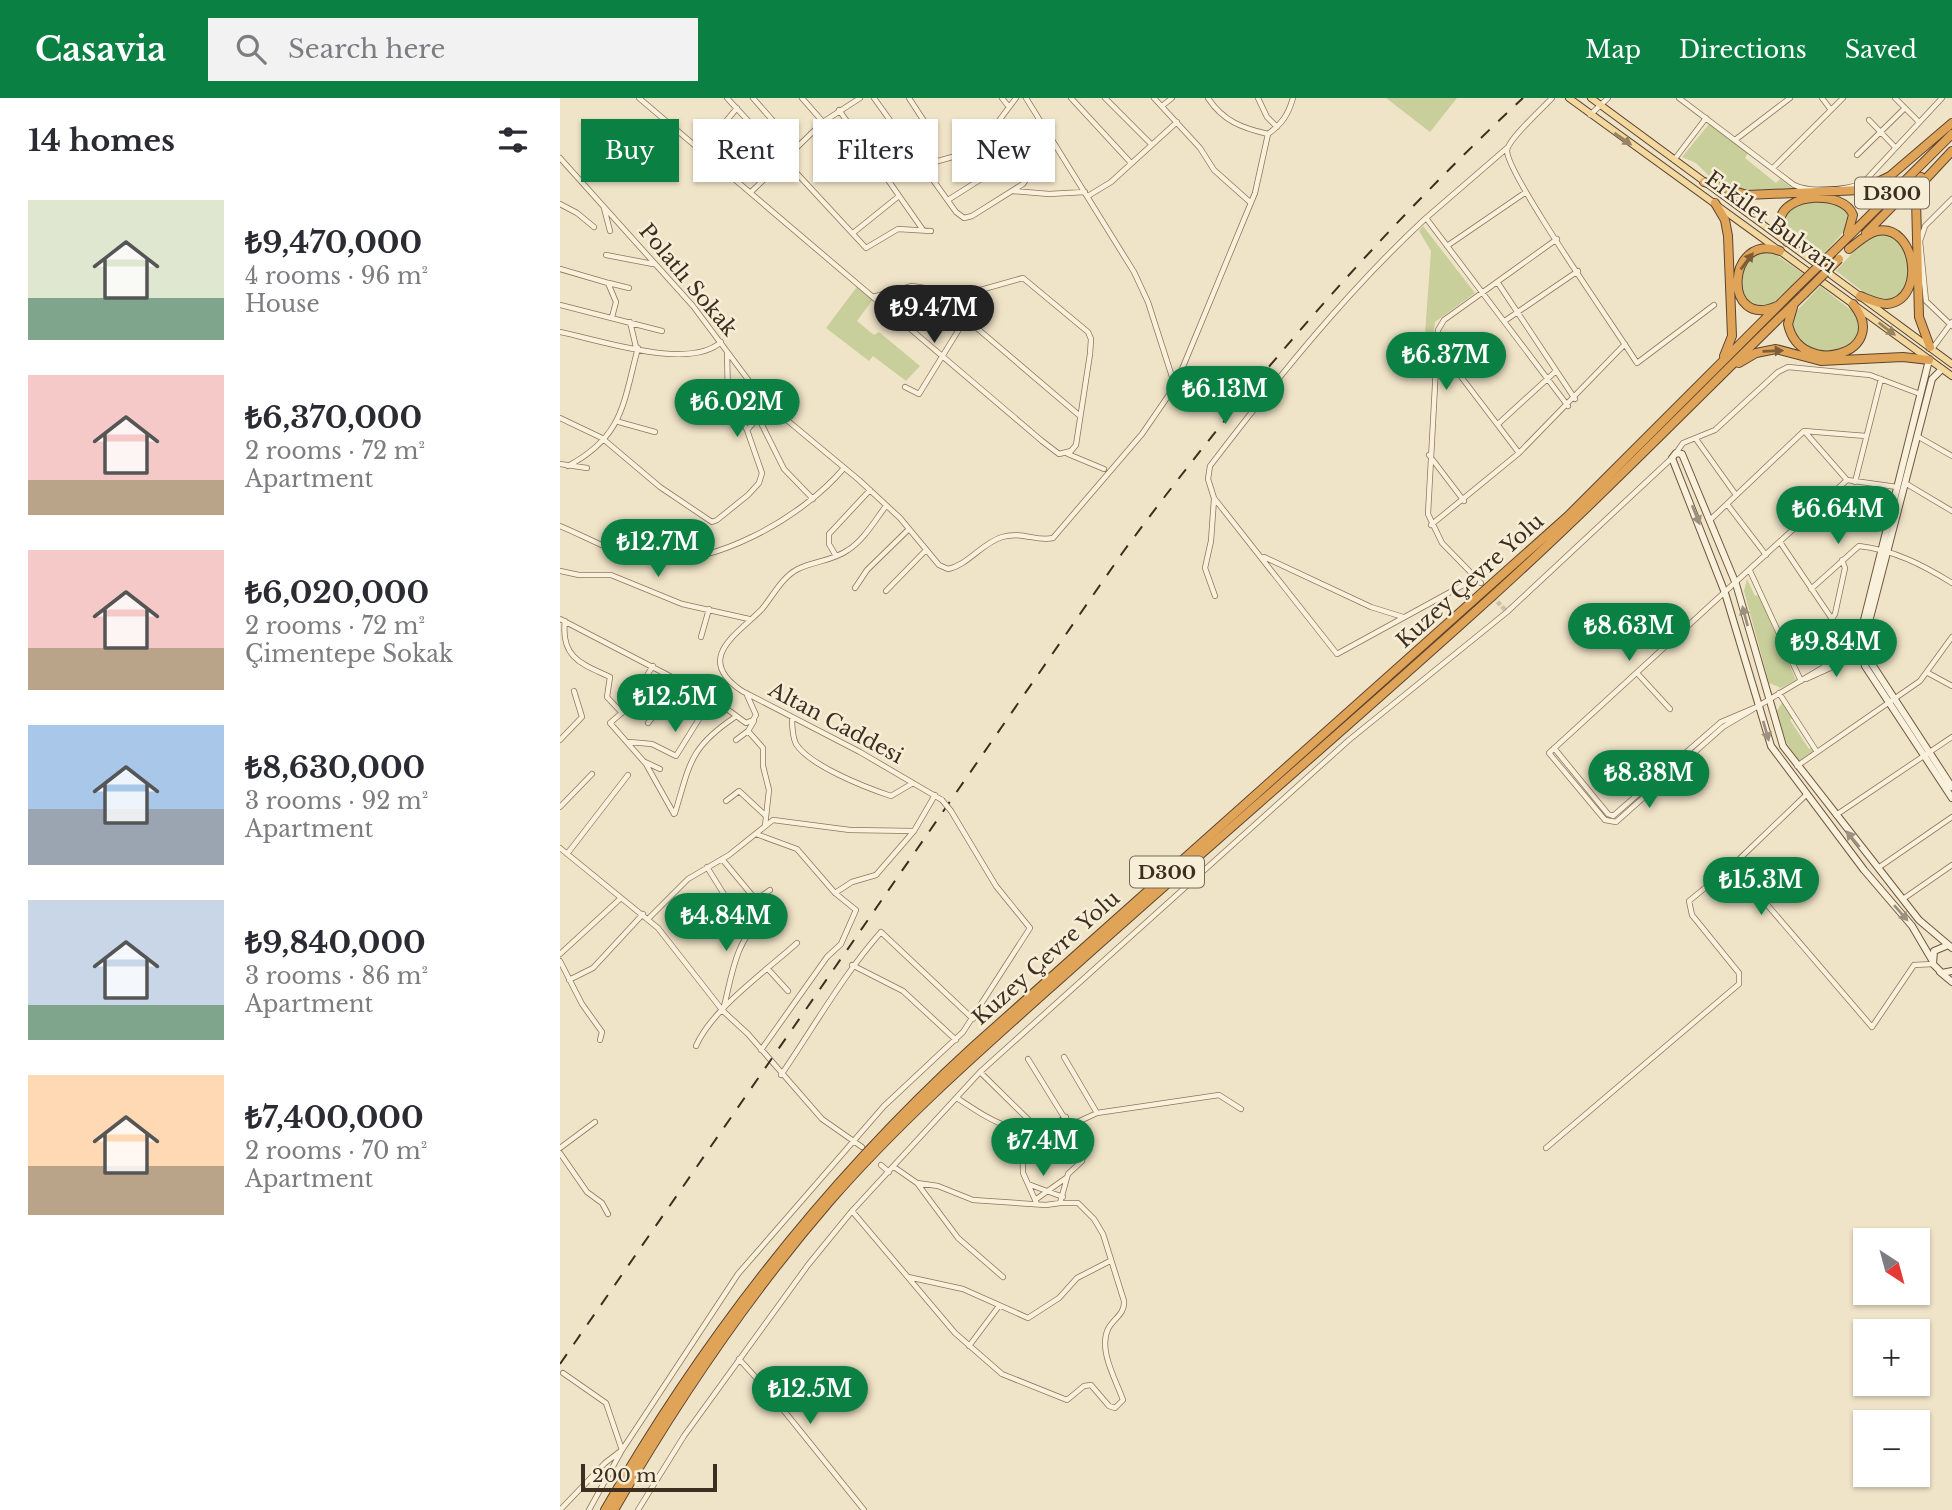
<!DOCTYPE html>
<html lang="en">
<head>
<meta charset="utf-8">
<style>
	body { margin:0; font-family:"Libre Baskerville",serif; background:#f2f2f3; color:#2b2b33; height:100vh; display:flex; flex-direction:column; font-size:26px; white-space:nowrap }
	* { box-sizing:border-box; margin:0 }
	p { font-size:23px; color:#7c7c81 }
	.icon { flex:none; width:38px; height:38px; fill:none; stroke:currentColor; stroke-width:2; stroke-linecap:round; stroke-linejoin:round }
	.map { position:relative; flex:1; overflow:hidden }
	.drawer { display:flex; flex-direction:column; background:#fff; width:560px }
	.drawer>* { flex:none }
	.top-card { position:absolute; left:21px; top:21px; width:665px; height:63px; display:flex; gap:14px }
	.needle { width:46px; rotate:144deg }
	.buttons { position:absolute; left:1293px; top:1130px; display:grid; gap:14px }
	.buttons a { display:grid; place-items:center; width:77px; height:77px; border-radius:0px; background:#fff; box-shadow:0 2px 5px #0004; font-size:35px }
	.scale { position:absolute; left:21px; bottom:18px; width:136px; box-sizing:border-box; padding-left:7px; border:4px solid #3d2e20; border-top:0; font-size:19px; line-height:24px; white-space:nowrap; color:#3d2e20; -webkit-text-stroke:5px #f7eed8; paint-order:stroke }
	.price { position:absolute; translate:-50% -60px; padding:0 16px; border-radius:24px; background:#0b8043; color:#fff; font-size:23px; line-height:46px; filter:drop-shadow(0 2px 4px #0008) }
	.price::after { content:''; position:absolute; left:50%; top:42px; width:21px; height:16px; margin-left:-10px; background:inherit; clip-path:polygon(0 0,100% 0,50% 100%) }
	.price.active { background:#222; color:#fff }
	ul { padding:0; list-style:none }
	li { display:flex; align-items:center; gap:21px; height:175px; padding:0 28px }
	li span { display:grid; place-items:center; flex:none; width:196px; height:140px; border-radius:0px; color:#555 }
	li>.icon { margin-inline-start:auto }
	span .icon { width:84px; height:84px; fill:#fffc; stroke-width:1 }
	li b { font-size:30px }
	h2 { display:flex; justify-content:space-between; align-items:center; height:84px; padding:0 28px; font-size:30px }
	.tag { padding:0 24px; border-radius:0px; background:#fff; box-shadow:0 2px 5px #0004; font-size:24px; line-height:63px }
	.tag.active { background:#0b8043; color:#fff }
	header { display:flex; align-items:center; gap:42px; box-sizing:border-box; height:98px; padding:0 35px; background:#0b8043; color:#fff }
	header strong { font-size:33px }
	nav { display:flex; gap:38px; margin-inline-start:auto; font-size:24px }
	.search { width:490px; height:63px; background:#f2f2f3; display:flex; align-items:center; gap:18px; box-sizing:border-box; padding:0 24px; border-radius:0px; color:#7c7c81; font-size:26px }
	main { display:flex; flex:1; min-height:0 }
	.map>svg:first-child { display:block }
	.green { fill:#c9cf9b }
	.lines { fill:none; stroke-linecap:round; stroke-linejoin:round }
	.street-tunnel { stroke:#ccc0a6; stroke-width:4.5; stroke-dasharray:4.5 2; stroke-linecap:butt }
	.street-casing { stroke:#8d765c; stroke-width:6 }
	.secondary-casing { stroke:#6f573f; stroke-width:8 }
	.primary-casing { stroke:#5b4430; stroke-width:8 }
	.highway-casing { stroke:#5b4430; stroke-width:10 }
	.street { stroke:#faf1dc; stroke-width:4.5 }
	.secondary { stroke:#faf1dc; stroke-width:6 }
	.primary { stroke:#f3d9a0; stroke-width:6 }
	.highway { stroke:#e0a458; stroke-width:8 }
	.rail { stroke:#3d2e20; stroke-width:2; stroke-dasharray:12 12; stroke-linecap:butt }
	.street-bridge-casing { stroke:#8d765c; stroke-width:6; stroke-linecap:butt }
	.highway-bridge-casing { stroke:#5b4430; stroke-width:10; stroke-linecap:butt }
	.street-bridge { stroke:#faf1dc; stroke-width:4.5 }
	.highway-bridge { stroke:#e0a458; stroke-width:8 }
	.oneway { fill:#988460 }
	.oneway2 { fill:#7e5d36 }
	.oneway3 { fill:#9c907e }
	.labels { text-anchor:middle; dominant-baseline:central; stroke-width:5; stroke-linejoin:round; paint-order:stroke }
	.shield { fill:#f7eed8; stroke:#756857; stroke-width:2 }
	.shield-label { font-size:19px; font-weight:bold; fill:#3d2e20 }
	.street-label { font-size:21px; fill:#3d2e20; stroke:#f7eed8 }
</style>
</head>
<body>
<header>
<strong>Casavia</strong>
<div class="search"><svg class="icon" aria-label="search" viewBox="0 0 24 24"><circle cx="10" cy="10" r="6"/><path d="M15 15l6 6"/></svg>Search here</div>
<nav><a>Map</a><a>Directions</a><a>Saved</a></nav>
</header>
<main>
<section class="drawer">
<h2>14 homes<svg class="icon" aria-label="filters" viewBox="0 0 24 24"><path d="M4 7h16M4 17h16"/><circle cx="9" cy="7" r="2"/><circle cx="15" cy="17" r="2"/></svg></h2>
<ul>
<li><span style="background:linear-gradient(#dfe7d0 70%,#7fa58c 0)"><svg class="icon" aria-label="home" viewBox="0 0 24 24"><path d="M3 11l9-7 9 7M6 9v11h12V9"/></svg></span><div><b>₺9,470,000</b><p>4 rooms · 96 m²</p><p>House</p></div></li>
<li><span style="background:linear-gradient(#f6c9c9 75%,#b9a48a 0)"><svg class="icon" aria-label="home" viewBox="0 0 24 24"><path d="M3 11l9-7 9 7M6 9v11h12V9"/></svg></span><div><b>₺6,370,000</b><p>2 rooms · 72 m²</p><p>Apartment</p></div></li>
<li><span style="background:linear-gradient(#f6c9c9 70%,#b9a48a 0)"><svg class="icon" aria-label="home" viewBox="0 0 24 24"><path d="M3 11l9-7 9 7M6 9v11h12V9"/></svg></span><div><b>₺6,020,000</b><p>2 rooms · 72 m²</p><p>Çimentepe Sokak</p></div></li>
<li><span style="background:linear-gradient(#a9c7e8 60%,#9aa5b1 0)"><svg class="icon" aria-label="home" viewBox="0 0 24 24"><path d="M3 11l9-7 9 7M6 9v11h12V9"/></svg></span><div><b>₺8,630,000</b><p>3 rooms · 92 m²</p><p>Apartment</p></div></li>
<li><span style="background:linear-gradient(#c9d6e8 75%,#7fa58c 0)"><svg class="icon" aria-label="home" viewBox="0 0 24 24"><path d="M3 11l9-7 9 7M6 9v11h12V9"/></svg></span><div><b>₺9,840,000</b><p>3 rooms · 86 m²</p><p>Apartment</p></div></li>
<li><span style="background:linear-gradient(#ffd9b3 65%,#b9a48a 0)"><svg class="icon" aria-label="home" viewBox="0 0 24 24"><path d="M3 11l9-7 9 7M6 9v11h12V9"/></svg></span><div><b>₺7,400,000</b><p>2 rooms · 70 m²</p><p>Apartment</p></div></li>
</ul>
</section>
<div class="map">
<svg width="1392" height="1412" viewBox="0 0 1392 1412">
	<rect width="100%" height="100%" fill="#f0e4c8"/>
	<path class="green" d="M826 0H897L870 34Z
		M1149 26 1188 55 1185 60 1216 85 1220 81 1235 92 1185 95 1155 84 1136 65 1122 59Z
		M1248 103H1276L1289 114 1290 127 1259 161 1223 127 1227 111Z
		M863 128 915 195 875 224 871 251 868 253 864 249 871 153 859 133Z
		M1325 135C1329 137 1336 140 1339 143 1355 160 1352 206 1322 202 1307 200 1288 181 1276 173L1305 141Z
		M1197 154H1212L1244 176 1215 205 1203 210 1185 203C1180 182 1180 169 1197 154Z
		M299 186 314 200 297 223 314 237 319 234 360 268 346 283 313 258 309 263 266 230Z
		M1260 188 1296 216 1301 225 1296 244 1276 255 1248 251 1232 232 1233 217Z
		M1187 481 1195 498 1199 497 1236 582 1221 590 1209 585 1184 493Z
		M1222 605 1232 620 1230 622 1249 651 1252 649 1257 656 1240 664 1226 644 1216 614Z"/>
	<g class="lines">
		<path class="street-tunnel" d="M933 499 947 514"/>
		<defs>
			<path id="street" d="M79 0 482 343 499 356 511 353 516 347 530 256 531 241 528 234 463 180 385 202
				M167 0 306 150 338 131 371 133
				M193 0 235 48
				M242 0 263 24
				M314 0 396 114 404 120 412 118 463 86 493 45
				M349 0 364 23
				M442 0 449 9
				M466 0 574 174 588 204 615 288
				M511 0 571 65
				M545 0 591 46
				M594 0 640 50 654 72 691 105
				M648 0C663 23 682 30 708 36 722 26 728 17 733 0
				M698 0 707 19 717 29
				M992 0C984 9 947 42 947 53 948 78 1057 233 1077 265L1154 207
				M1119 0 1234 87C1250 95 1287 92 1303 85L1382 0
				M1262 0 1271 12
				M1335 0 1358 23
				M602 8 612 0
				M279 12 363 132
				M1030 17 1048 0
				M1309 22 1334 48
				M162 28 177 10
				M1175 42 1230 0
				M947 50 866 120 1008 308
				M1297 57 1345 10
				M0 60 133 208 204 303 299 382 340 420 379 467 388 471C408 467 422 445 442 439 462 433 477 444 493 440L582 336 615 288 695 95 708 36
				M1114 62 1146 20
				M364 67 417 52 456 0
				M1213 70 1283 0
				M453 93 489 96 525 94
				M191 94 263 24 300 0
				M528 98 551 84 617 24
				M1392 101 1365 128 1360 143 1366 203 1392 228
				M388 102 462 55 484 54
				M0 106 17 115 34 129
				M44 110 50 133
				M866 120C786 194 716 282 650 368L648 381 654 400 777 556 916 480
				M293 135 339 98
				M887 148 966 94
				M46 157 93 166
				M0 171 48 185 56 204 52 219
				M49 185 69 190
				M938 185 1015 301
				M313 199 352 188 371 191 520 318
				M0 207 102 233
				M946 222 1018 173
				M70 224 76 249
				M0 234C40 242 129 273 161 244
				M877 247 959 355
				M1372 251 1392 224
				M345 289 359 296 406 220
				M0 320 42 340 100 389 152 424 157 422 188 397 199 385 202 375 187 332 168 299 167 254
				M199 321 224 371 253 401
				M59 324 95 334
				M938 326 996 273
				M187 332 209 308
				M1245 334 1287 382 1337 389
				M1357 338 1392 358
				M1136 341 1176 397
				M1116 355 1123 345 1155 332 1218 274 1228 269 1310 277 1360 296
				M508 356 544 371
				M869 357 904 403
				M0 366 27 370
				M8 368C64 338 63 305 78 250
				M1287 382 989 655 1045 722 1056 724 1163 629 1294 551
				M1295 384 1321 281
				M1345 385 1392 413
				M654 401 651 443 645 470 655 498
				M1167 406 1206 457
				M326 408C315 422 304 442 288 452 273 463 254 463 238 471 222 479 213 498 202 511 178 536 133 560 182 593L300 654 382 702
				M1150 422 1244 333 1306 338
				M871 427 959 355 1065 246
				M0 428C27 439 56 457 85 461 152 471 242 420 284 370
				M1220 444 1272 521 1295 549
				M276 458 269 446V436L310 392
				M704 459 811 509 843 519
				M0 473 19 477H51L122 506 189 521
				M1190 473 1241 583
				M921 485 882 445 868 416 878 232 884 222 997 141
				M295 490 307 472 349 431
				M1251 491 1299 448C1334 452 1363 467 1392 485
				M326 493 366 452
				M0 521 152 600 186 625 193 622 196 617 187 597
				M1272 521 1275 516 1285 470 1282 462
				M5 523C0 561 25 567 50 579L47 599 62 615
				M141 539 149 511
				M93 568 65 612 50 625 86 666 114 716
				M1077 575 1110 611
				M1368 575 1392 588
				M1246 581 1299 557
				M1219 595 1257 654
				M232 619C232 628 232 638 236 646 250 668 307 690 331 698L353 685
				M88 625 122 583
				M188 633 203 650V668L209 692 205 728
				M0 642 22 619 14 593
				M176 642 188 633 194 623
				M69 644 92 646 116 658 152 600
				M994 650 1048 716 1053 718 1161 624 1194 610
				M85 664 100 671
				M1237 668 1360 583 1392 539
				M166 703 179 693 205 717
				M0 709 32 676
				M115 715C130 666 129 650 175 619
				M1276 717 1392 639
				M196 736 237 751 275 795 296 812 281 846 267 859 201 952
				M0 750 98 830 163 913 188 936 262 1021 302 1049
				M7 756 68 677
				M162 761 196 802 210 792
				M1173 767 1312 929 1354 867 1373 866
				M147 769 188 835
				M1318 770 1392 719
				M275 795 292 784 316 777 354 733 375 697
				M1343 801 1392 767
				M89 820 128 781 169 757 213 722 290 732 354 733
				M0 856 61 800
				M0 863 22 906 42 934 40 942
				M292 867 343 893 396 942
				M208 871 228 893
				M9 882 33 870 83 816
				M163 912C171 884 175 838 203 823
				M136 948C152 911 206 873 237 845
				M504 959 537 1015 659 997 681 1011
				M420 974 479 1032
				M221 977C254 929 283 877 321 834L413 921
				M397 1000C432 1023 466 1048 506 1019
				M511 1027 537 1015
				M462 1033 463 1075 477 1106
				M0 1050 35 1024
				M986 1050 1179 886V875L1132 817 1129 803 1173 767 1246 697
				M0 1055 27 1094 42 1105 48 1116
				M321 1067 329 1074
				M334 1069 357 1085 378 1088 413 1102 486 1107 500 1105 508 1076 522 1063 525 1053 468 961
				M357 1085 398 1140 443 1179
				M468 1086 503 1099
				M475 1102 506 1080
				M292 1113 395 1235 442 1276 507 1302 524 1288 531 1287 549 1308 555 1310 563 1302C556 1282 538 1252 548 1231 554 1220 565 1216 564 1203L543 1136 534 1121 518 1105H500
				M348 1179 403 1191 468 1220 499 1200 517 1180 550 1163
				M409 1248 439 1208
				M179 1261 208 1293 304 1412
				M0 1412 45 1365 62 1352 46 1305 3 1275
				M29 1412 62 1352 178 1176 324 1008 403 934 470 830 436 788 391 713
				M78 1412 124 1338 248 1167 292 1113 420 974 789 642 947 514 1112 360"/>
			<path id="secondary" d="M1293.5 551a5.5 5.5 0 1 1 11 0a5.5 5.5 0 1 1-11 0Z
				M1298 546 1369 262
				M1303 547 1372 281 1382 271
				M1304 554 1392 689
				M1301 556 1305 568 1392 700
				M1386 848 1374 853 1373 866 1382 875 1392 873
				M1372 862 1352 828 1304 772 1211 648 1165 495 1112 360 1116 355 1122 356 1176 486 1223 648 1359 822 1392 850
				M1380 874 1392 884"/>
			<path id="primary" d="M1009 0 1392 278
				M1031 0 1392 266"/>
			<path id="highway" d="M1144 84 1187 97 1301 92 1330 78 1392 25
				M1155 105 1165 122 1168 138 1172 238 1164 258
				M1306 135 1361 79
				M1227 144C1224 138 1219 130 1220 123 1223 94 1284 92 1293 117L1288 135
				M1289 151C1297 145 1307 135 1317 133 1356 125 1367 202 1327 206 1318 206 1308 201 1300 198
				M1273 154 1392 36
				M1217 208C1162 233 1166 133 1220 153
				M1233 209 1228 226C1240 282 1333 255 1293 206
				M1370 249 1359 219 1356 101 1362 85 1392 53
				M1179 265 1196 255 1216 251 1261 263 1343 259 1369 262
				M45 1412C145 1238 265 1084 414 948L1008 418 1234 192
				M54 1412C117 1303 187 1199 270 1103 345 1017 432 942 518 865 650 747 785 631 917 512 1030 411 1135 302 1244 196"/>
		</defs>
		<use href="#street" class="street-casing"/>
		<use href="#secondary" class="secondary-casing"/>
		<use href="#primary" class="primary-casing"/>
		<use href="#highway" class="highway-casing"/>
		<use href="#street" class="street"/>
		<use href="#secondary" class="secondary"/>
		<use href="#primary" class="primary"/>
		<use href="#highway" class="highway"/>
		<path class="rail" d="M0 1266 563 454C683 292 815 138 963 0"/>
		<defs>
			<path id="street-bridge" d="M382 702 391 713"/>
			<path id="highway-bridge" d="M1234 192 1273 154
				M1244 196 1279 161"/>
		</defs>
		<use href="#street-bridge" class="street-bridge-casing"/>
		<use href="#highway-bridge" class="highway-bridge-casing"/>
		<use href="#street-bridge" class="street-bridge"/>
		<use href="#highway-bridge" class="highway-bridge"/>
	</g>
	<defs><path id="oneway-solid" d="M-6-.8H1V-3.2L6.5 0L1 3.2V.8H-6Z" transform="scale(1.75)"/></defs>
	<g class="oneway">
		<use href="#oneway-solid" transform="translate(1063 41) rotate(35)"/>
		<use href="#oneway-solid" transform="translate(1327 231) rotate(37)"/>
	</g>
	<g class="oneway2">
		<use href="#oneway-solid" transform="translate(1187 163) rotate(-53)"/>
		<use href="#oneway-solid" transform="translate(1213 253) rotate(-2)"/>
	</g>
	<g class="oneway3">
		<use href="#oneway-solid" transform="translate(1136 417) rotate(68)"/>
		<use href="#oneway-solid" transform="translate(1185 518) rotate(-105)"/>
		<use href="#oneway-solid" transform="translate(1206 633) rotate(74)"/>
		<use href="#oneway-solid" transform="translate(1293 741) rotate(-129)"/>
		<use href="#oneway-solid" transform="translate(1341 815) rotate(49)"/>
	</g>
	<g class="labels">
		<g class="shield">
			<rect x="1295" y="79.5" width="74" height="31" rx="5"/>
			<rect x="570" y="758.5" width="74" height="31" rx="5"/>
		</g>
		<g class="shield-label">
			<text x="1332" y="95">D300</text>
			<text x="607" y="774">D300</text>
		</g>
		<g class="street-label">
			<text transform="translate(1211 124) rotate(36)">Erkilet Bulvarı</text>
			<text transform="translate(128 182) rotate(50)">Polatlı Sokak</text>
			<text transform="translate(910 483) rotate(-42)">Kuzey Çevre Yolu</text>
			<text transform="translate(276 625) rotate(28)">Altan Caddesi</text>
			<text transform="translate(486 860) rotate(-42)">Kuzey Çevre Yolu</text>
		</g>
	</g>
</svg>
<div class="buttons">
<a><svg class="needle" viewBox="-14 -14 28 28"><path d="M0-13l5 13h-10z" fill="#e53935"/><path d="M0 13l5-13h-10z" fill="#7c7c81"/></svg></a>
<a>+</a>
<a>−</a>
</div>
<div class="scale">200 m</div>
<b class="price active" style="left:374px;top:247px">₺9.47M</b>
<b class="price" style="left:886px;top:294px">₺6.37M</b>
<b class="price" style="left:665px;top:328px">₺6.13M</b>
<b class="price" style="left:177px;top:341px">₺6.02M</b>
<b class="price" style="left:1278px;top:448px">₺6.64M</b>
<b class="price" style="left:98px;top:481px">₺12.7M</b>
<b class="price" style="left:1069px;top:565px">₺8.63M</b>
<b class="price" style="left:1276px;top:581px">₺9.84M</b>
<b class="price" style="left:115px;top:636px">₺12.5M</b>
<b class="price" style="left:1089px;top:712px">₺8.38M</b>
<b class="price" style="left:1201px;top:819px">₺15.3M</b>
<b class="price" style="left:166px;top:855px">₺4.84M</b>
<b class="price" style="left:483px;top:1080px">₺7.4M</b>
<b class="price" style="left:250px;top:1328px">₺12.5M</b>
<div class="top-card">
<a class="tag active">Buy</a>
<a class="tag">Rent</a>
<a class="tag">Filters</a>
<a class="tag">New</a>
</div>
</div>
</main>
</body>
</html>
